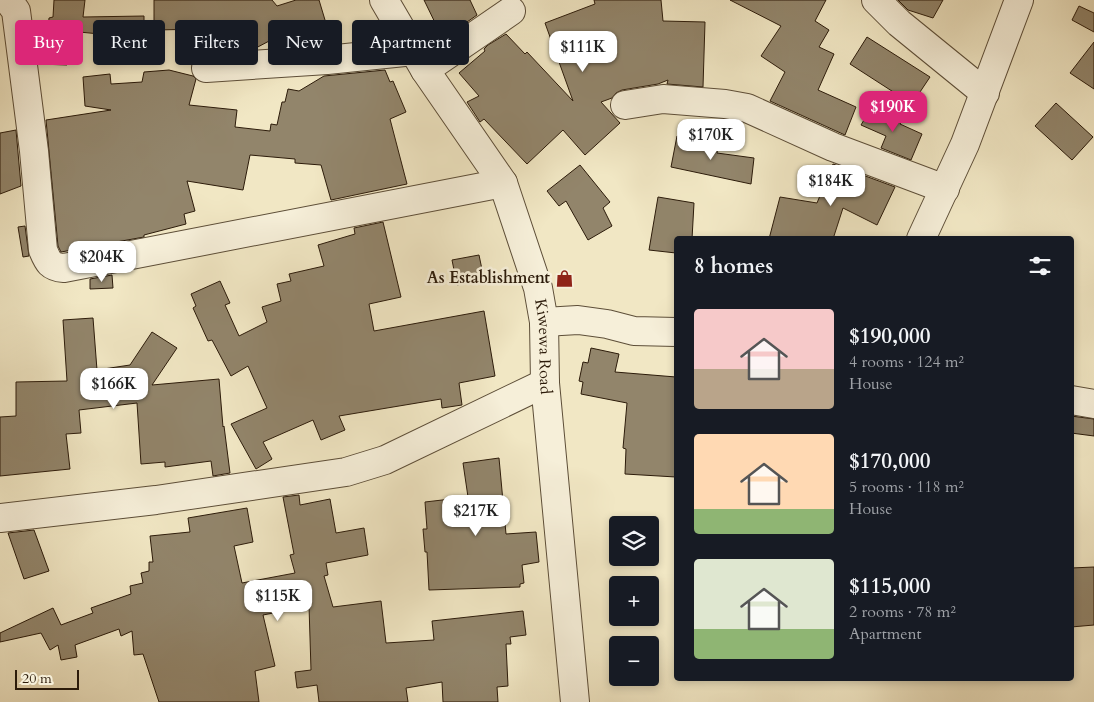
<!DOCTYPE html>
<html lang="en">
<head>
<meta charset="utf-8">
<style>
	body { margin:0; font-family:Cardo,serif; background:#242831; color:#f1f3f6; height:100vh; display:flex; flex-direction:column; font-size:19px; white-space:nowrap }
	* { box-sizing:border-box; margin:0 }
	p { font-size:16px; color:#9ea1a6 }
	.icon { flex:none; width:28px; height:28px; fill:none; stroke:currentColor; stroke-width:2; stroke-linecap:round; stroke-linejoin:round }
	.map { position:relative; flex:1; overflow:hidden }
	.details { position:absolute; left:674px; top:236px; width:400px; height:445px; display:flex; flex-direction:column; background:#171b24; border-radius:5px; box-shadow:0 2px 8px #0003 }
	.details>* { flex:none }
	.hud { position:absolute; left:15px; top:20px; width:475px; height:45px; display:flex; gap:10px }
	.tools { position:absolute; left:609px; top:516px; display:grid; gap:10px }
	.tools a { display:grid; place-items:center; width:50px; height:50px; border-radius:5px; background:#171b24; box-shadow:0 2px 8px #0003; font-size:25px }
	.scale { position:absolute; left:15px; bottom:12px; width:64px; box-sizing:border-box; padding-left:5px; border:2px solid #2c1b0a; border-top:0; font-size:14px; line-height:18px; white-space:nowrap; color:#2c1b0a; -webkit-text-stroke:4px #f6efd9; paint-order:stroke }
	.price { position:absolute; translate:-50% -42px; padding:0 11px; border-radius:10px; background:#fff; color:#222; font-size:16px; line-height:32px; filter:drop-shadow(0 1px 2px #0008) }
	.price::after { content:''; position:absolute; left:50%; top:30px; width:15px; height:11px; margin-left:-8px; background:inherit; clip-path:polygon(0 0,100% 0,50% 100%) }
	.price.on { background:#db2777; color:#fff }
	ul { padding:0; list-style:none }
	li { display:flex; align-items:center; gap:15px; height:125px; padding:0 20px }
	li span { display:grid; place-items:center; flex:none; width:140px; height:100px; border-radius:5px; color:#555 }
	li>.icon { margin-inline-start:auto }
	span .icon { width:60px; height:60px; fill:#fffc; stroke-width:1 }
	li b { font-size:21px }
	h2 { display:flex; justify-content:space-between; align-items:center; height:60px; padding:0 20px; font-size:21px }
	.chip { padding:0 18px; border-radius:5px; background:#171b24; box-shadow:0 2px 8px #0003; font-size:18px; line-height:45px }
	.chip.on { background:#db2777; color:#fff }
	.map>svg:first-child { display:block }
	.building { fill:#92856b; stroke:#2c1b0a }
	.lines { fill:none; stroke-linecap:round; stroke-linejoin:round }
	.minor-casing { stroke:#5d4e38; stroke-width:30 }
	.minor { stroke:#f6efd9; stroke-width:28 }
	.labels { text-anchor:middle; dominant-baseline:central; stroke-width:5; stroke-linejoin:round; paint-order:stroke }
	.poi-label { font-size:16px; font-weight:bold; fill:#2c1b0a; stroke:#f6efd9; text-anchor:end }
	.street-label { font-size:16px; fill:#2c1b0a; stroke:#f6efd9 }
</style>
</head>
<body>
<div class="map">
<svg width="1094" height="702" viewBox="0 0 1094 702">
	<rect width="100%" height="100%" fill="#f1e7c4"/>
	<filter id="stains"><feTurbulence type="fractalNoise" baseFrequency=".004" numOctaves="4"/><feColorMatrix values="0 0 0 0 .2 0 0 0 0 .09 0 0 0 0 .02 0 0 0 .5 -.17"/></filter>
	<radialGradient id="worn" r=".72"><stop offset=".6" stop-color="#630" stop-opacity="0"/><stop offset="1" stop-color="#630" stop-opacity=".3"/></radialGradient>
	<path class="building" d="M54 0H85L83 17 144 16V42H110V35L69 31 67 65 39 64 36 42H50L52 30 48 29 49 18 53 17Z
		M154 0H272L277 6 296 0H319L328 30 319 33 322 42 314 45 306 46 303 38 300 39 302 30 283 46H276L271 40 254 49H249L241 36 223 42H211L206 29 154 30Z
		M424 0H470L477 15 443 39Z
		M594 0H661L663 21 705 22 703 87 667 84 668 80 658 84 622 90 616 93 612 98 601 102 620 123 585 155 563 130 527 164 484 119 480 122 467 102 479 96 459 73 485 51 484 49 488 45 506 34 525 54 527 52 573 101 545 23 595 4Z
		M730 0H826L815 21 829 30 819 47 834 54 818 90 856 107 845 135 770 101 785 72 761 56 781 26Z
		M898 0H943L933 18 908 10Z
		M1079 6 1094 13V32L1072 20Z
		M867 37 930 77 912 104 850 64Z
		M1094 42V89L1070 73Z
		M169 70 193 76 196 79 189 105 237 110 235 127 270 131 271 124 277 125 282 102H285L288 89 299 91 324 76 385 70 390 82 393 81 406 112 390 119 407 184 331 200 321 165 295 163V159L250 155 243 190 187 181 195 211 184 214 186 224 144 235V237L61 252 58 246 46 120 111 110 85 106 83 77 110 74 111 84 142 82 144 72Z
		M1056 103 1093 137 1072 160 1035 126Z
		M871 108 905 116 900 124 922 134 911 160 881 148 886 136 861 125Z
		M16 130 21 186 0 194V133Z
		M677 136 718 145 717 153 754 158 751 184 671 167Z
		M833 164 895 187 877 225 843 208 833 239H769L780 197 817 203Z
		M580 165 610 202 603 208 612 226 588 240 566 201 559 206 547 191Z
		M658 197 694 203 692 239H676V253L649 250Z
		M383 222 401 297 369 304 374 331 484 311 495 376 459 383 462 405 442 408 441 399 339 416 345 430 321 440 313 420 263 442 272 459 256 469 231 424 267 408 248 366 231 376 212 340 208 341 193 308 196 306 191 294 220 281 230 303 225 305 239 336 267 322 262 307 281 301 277 284 291 281 289 274 324 266 318 245 355 234 354 228Z
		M25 226 29 256 23 257 18 227Z
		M479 255 484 279 457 285 452 260Z
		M112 275 113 288 90 289V279Z
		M93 318 97 370 130 365 152 332 177 348 152 385 219 379 223 427 224 426 230 473 213 476 211 461 165 467V462L141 464 137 403 79 410 81 433 66 434 70 469 0 476V417L16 416V382L67 381 63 320Z
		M591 348 619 354 615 372 676 377V477L625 474 626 449 623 448 627 403 581 394 583 382 579 381 583 362 588 363Z
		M1071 416 1094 419V436L1071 433Z
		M499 458 506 534 536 532 539 562 522 565 524 583 520 584V587L429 590 427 552H425L423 529H427L425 502 468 497 463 463Z
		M299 495 300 505 330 499 336 533 364 528 368 555 326 563 328 575 324 576 333 607 381 601 386 643 434 640 432 621 523 611 526 635 510 637 511 644H506L508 686 497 687 498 702H443L442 682 406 688 408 702H319L317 685 297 688 295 672 311 670 309 606 263 615 275 666 255 671 259 702H159L143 654 134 655 132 631 121 636 119 629 75 645 77 657 61 660 58 645 50 650 41 633 0 642V633L53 608 61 625 93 613 91 608 131 594 130 586 143 583 141 573 149 571V562H153L150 536 190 532 188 518 247 508 253 542 234 546 242 583 295 573 290 555 294 554 283 497Z
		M34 530 49 571 24 579 8 533Z
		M1094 567V625L1071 627V568Z"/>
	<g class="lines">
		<defs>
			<g id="minor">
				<path d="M8 0 16 11 34 151 43 250C48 262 50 267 64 268L503 183"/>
				<path id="s1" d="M384 0 425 70 503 183 538 288 544 322 545 383 575 702"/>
				<path d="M876 0 899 23 985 93"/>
				<path d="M206 68 327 60 414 51"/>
				<path d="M425 70 511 11"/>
				<path d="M625 105 663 99 725 104 747 108 833 147 945 189"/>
				<path d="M921 239 965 144 1019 0"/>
				<path d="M544 322 578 320 607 324 634 331 676 332"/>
				<path d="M1071 400 1094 404"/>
				<path d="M0 518 156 500 346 472 385 460 545 383"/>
			</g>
		</defs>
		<use href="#minor" class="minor-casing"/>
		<use href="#minor" class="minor"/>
	</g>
	<defs>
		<symbol id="shop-bare" viewBox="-9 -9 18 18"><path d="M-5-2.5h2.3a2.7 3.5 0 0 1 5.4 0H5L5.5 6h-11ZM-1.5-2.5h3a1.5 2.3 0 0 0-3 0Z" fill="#8f2418" stroke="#f6efd9" stroke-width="2.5" paint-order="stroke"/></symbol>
	</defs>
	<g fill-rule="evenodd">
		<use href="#shop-bare" x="552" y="266" width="25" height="25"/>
	</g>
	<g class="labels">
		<g class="poi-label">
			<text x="550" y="278">As Establishment</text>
		</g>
		<g class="street-label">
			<text stroke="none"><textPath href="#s1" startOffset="388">Kiwewa Road</textPath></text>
		</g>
	</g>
	<rect width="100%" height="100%" filter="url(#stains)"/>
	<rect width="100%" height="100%" fill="url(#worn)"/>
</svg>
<div class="tools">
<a><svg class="icon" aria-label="layers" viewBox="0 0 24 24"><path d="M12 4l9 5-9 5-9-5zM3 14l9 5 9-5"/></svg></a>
<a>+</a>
<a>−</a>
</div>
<div class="scale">20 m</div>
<b class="price" style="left:583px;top:73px">$111K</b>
<b class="price on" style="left:893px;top:133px">$190K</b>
<b class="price" style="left:711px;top:161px">$170K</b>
<b class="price" style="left:831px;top:207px">$184K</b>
<b class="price" style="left:102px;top:283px">$204K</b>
<b class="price" style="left:114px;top:410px">$166K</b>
<b class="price" style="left:476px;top:537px">$217K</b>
<b class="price" style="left:278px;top:622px">$115K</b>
<div class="hud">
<a class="chip on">Buy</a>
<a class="chip">Rent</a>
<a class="chip">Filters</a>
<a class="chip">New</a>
<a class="chip">Apartment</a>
</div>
<section class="details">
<h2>8 homes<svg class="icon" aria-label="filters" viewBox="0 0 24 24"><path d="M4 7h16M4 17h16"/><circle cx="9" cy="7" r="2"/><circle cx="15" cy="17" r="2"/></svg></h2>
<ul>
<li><span style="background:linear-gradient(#f6c9c9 60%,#b9a48a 0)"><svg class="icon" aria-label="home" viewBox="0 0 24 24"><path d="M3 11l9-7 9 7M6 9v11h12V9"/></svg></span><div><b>$190,000</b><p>4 rooms · 124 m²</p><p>House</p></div></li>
<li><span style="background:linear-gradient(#ffd9b3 75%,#8fb573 0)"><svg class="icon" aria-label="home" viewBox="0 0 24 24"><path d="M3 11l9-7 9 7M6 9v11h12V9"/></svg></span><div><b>$170,000</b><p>5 rooms · 118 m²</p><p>House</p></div></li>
<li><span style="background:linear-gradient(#dfe7d0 70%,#8fb573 0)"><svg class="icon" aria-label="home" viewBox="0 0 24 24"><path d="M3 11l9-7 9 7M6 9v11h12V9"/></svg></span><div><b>$115,000</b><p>2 rooms · 78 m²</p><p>Apartment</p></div></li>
</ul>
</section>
</div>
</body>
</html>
